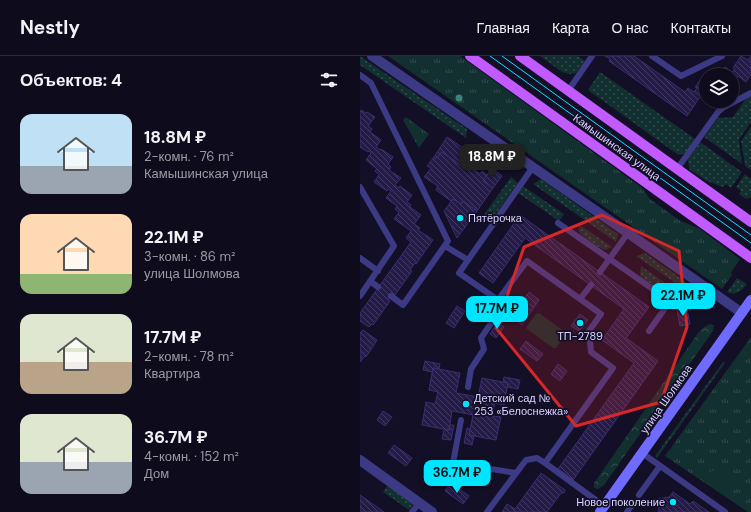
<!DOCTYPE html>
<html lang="ru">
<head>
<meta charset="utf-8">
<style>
	body { margin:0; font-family:"DM Sans",sans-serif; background:#1c1929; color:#f1f3f6; height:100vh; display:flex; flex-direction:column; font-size:15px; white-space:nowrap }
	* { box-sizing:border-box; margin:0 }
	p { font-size:13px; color:#9b9ba3 }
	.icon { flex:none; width:22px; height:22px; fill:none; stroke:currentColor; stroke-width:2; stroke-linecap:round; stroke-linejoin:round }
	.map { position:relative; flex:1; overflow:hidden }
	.drawer { display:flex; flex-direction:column; background:#0e0b1c; width:360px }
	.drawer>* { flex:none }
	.controls { position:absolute; left:339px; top:12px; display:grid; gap:8px }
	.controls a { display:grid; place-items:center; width:40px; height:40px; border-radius:50%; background:#0e0b1c; box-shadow:0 2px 6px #0003,0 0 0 1px #2e2b3b; font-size:20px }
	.price { position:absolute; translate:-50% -34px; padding:0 9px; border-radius:8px; background:#00e5ff; color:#111; font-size:13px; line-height:26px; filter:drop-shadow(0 1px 2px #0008) }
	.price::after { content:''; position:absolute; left:50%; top:24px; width:12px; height:9px; margin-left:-6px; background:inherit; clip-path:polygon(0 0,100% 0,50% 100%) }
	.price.current { background:#222; color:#fff }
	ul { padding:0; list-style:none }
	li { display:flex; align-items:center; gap:12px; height:100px; padding:0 20px }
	li span { display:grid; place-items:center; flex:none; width:112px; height:80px; border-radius:12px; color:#555 }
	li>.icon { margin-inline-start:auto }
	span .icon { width:48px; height:48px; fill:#fffc; stroke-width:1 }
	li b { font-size:17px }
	h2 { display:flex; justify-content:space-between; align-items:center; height:48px; padding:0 20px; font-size:17px }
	header { display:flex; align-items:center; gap:24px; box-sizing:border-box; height:56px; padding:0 20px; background:#0e0b1c; border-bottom:1px solid #2e2b3b }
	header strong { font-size:19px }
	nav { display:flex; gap:22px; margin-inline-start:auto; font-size:14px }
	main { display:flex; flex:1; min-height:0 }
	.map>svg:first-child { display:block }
	.grass { fill:url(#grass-dots) }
	.forest { fill:url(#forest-crowns) }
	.park { fill:url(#park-tufts) }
	.pitch { fill:#12302f }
	.building { fill:url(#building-back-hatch); stroke:#3b2d73 }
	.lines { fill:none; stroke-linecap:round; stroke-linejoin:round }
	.lane { stroke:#3d3a85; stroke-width:6 }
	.street { stroke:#3d3a85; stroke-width:10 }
	.secondary { stroke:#6f6bff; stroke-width:10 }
	.primary { stroke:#c25bff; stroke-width:10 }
	.tram { stroke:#00e5ff; stroke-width:1 }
	.tree { fill:#3d827b }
	.marked { fill:#d62828; fill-opacity:0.2; stroke:#d62828; stroke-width:3; stroke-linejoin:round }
	.poi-dot { fill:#00e5ff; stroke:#130f26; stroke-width:1.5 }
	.labels { text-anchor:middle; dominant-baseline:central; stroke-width:3.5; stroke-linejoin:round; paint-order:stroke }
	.street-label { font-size:11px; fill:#d9d4ff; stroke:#130f26 }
	.poi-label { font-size:11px; fill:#d9d4ff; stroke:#130f26; text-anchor:start }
</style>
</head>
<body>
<header>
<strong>Nestly</strong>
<nav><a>Главная</a><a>Карта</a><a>О нас</a><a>Контакты</a></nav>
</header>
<main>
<section class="drawer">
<h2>Объектов: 4<svg class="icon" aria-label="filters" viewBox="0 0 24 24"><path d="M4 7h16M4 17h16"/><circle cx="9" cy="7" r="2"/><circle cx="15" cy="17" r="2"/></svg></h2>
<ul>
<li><span style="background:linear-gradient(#bfe0f5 65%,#9aa5b1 0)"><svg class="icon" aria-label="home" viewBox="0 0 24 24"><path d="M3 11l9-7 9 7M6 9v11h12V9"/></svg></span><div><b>18.8M ₽</b><p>2-комн. · 76 m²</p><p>Камышинская улица</p></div></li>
<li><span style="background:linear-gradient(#ffd9b3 75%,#8fb573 0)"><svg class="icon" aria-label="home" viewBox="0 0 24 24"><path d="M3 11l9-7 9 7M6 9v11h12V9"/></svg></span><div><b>22.1M ₽</b><p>3-комн. · 86 m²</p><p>улица Шолмова</p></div></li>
<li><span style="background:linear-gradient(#dfe7d0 60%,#b9a48a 0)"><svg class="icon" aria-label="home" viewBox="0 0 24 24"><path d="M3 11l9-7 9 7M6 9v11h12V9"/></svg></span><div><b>17.7M ₽</b><p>2-комн. · 78 m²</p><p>Квартира</p></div></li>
<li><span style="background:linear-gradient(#dfe7d0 60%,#9aa5b1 0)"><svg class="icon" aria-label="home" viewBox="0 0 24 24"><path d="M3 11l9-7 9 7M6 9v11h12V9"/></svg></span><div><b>36.7M ₽</b><p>4-комн. · 152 m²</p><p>Дом</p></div></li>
</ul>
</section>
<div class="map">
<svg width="391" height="456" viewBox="0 0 391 456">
	<defs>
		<pattern id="grass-dots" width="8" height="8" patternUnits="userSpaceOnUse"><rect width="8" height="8" fill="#12302f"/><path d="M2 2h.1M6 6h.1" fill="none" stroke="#344d4e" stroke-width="1.8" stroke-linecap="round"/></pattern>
		<pattern id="forest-crowns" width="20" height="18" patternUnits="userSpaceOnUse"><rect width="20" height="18" fill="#12302f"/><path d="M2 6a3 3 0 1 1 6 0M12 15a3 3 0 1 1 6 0" fill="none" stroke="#344d4e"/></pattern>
		<pattern id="park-tufts" width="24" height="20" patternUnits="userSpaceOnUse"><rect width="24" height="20" fill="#12302f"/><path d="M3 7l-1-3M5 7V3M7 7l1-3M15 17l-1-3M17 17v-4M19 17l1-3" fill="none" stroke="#344d4e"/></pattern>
		<pattern id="building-back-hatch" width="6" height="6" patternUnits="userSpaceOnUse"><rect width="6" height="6" fill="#241b47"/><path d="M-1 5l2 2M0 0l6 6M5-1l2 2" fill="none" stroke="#433b63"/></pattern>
	</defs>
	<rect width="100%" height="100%" fill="#130f26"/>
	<path class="grass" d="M0 0 107 73 106 82 0 9Z
		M180 0H218L225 5 216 17 210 18 202 16Z
		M240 16 335 83C330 90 326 101 317 98L228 34Z
		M391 40V66L379 83 382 108 344 81 358 62 373 61 385 44Z
		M391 71V114L385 110 381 85Z
		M340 86 382 116 371 132 366 128 363 131 347 125 329 113 328 103Z
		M385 118 391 123V141L386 143 379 138 381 135 376 131Z
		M151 121 158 127 133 162 123 160Z
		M181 123 258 178 256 186 173 128Z
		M163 130 204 158 199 165 158 137Z
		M220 169 252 191 245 194C237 191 222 182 218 174Z
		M285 197 346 240 342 245 276 200Z
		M281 210 324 240 312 243 280 220Z
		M377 222 387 228C382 235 375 240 367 236Z
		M327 242 335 249 330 256 327 252 317 254 312 251 317 244Z
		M363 306 365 307 297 402 295 400Z
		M28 429 54 447 49 454 23 436Z"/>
	<path class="forest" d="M350 268 354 269 353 275 244 429 238 433 234 432V427L338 277 344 271Z"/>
	<path class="park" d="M28 0H100L281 131 290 143 319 164 340 173 380 203 371 217 372 219 362 233Z
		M46 61 69 78 59 92 43 64Z
		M391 281V456H388L305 400Z"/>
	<path class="pitch" d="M179 257 205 276V279L196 292H193L167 273V270L176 258Z
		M355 414 363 418 377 430 368 442 343 425 350 416Z"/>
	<path class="building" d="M245 0H274L325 36 328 32 334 36 337 32 335 31 344 19 346 20V45L340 41 327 60 249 5 250 3Z
		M381 0 388 4 391 0V18L386 26 378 20 375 24 377 25 372 33V19H359L365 11 372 16 375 13 373 12Z
		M1 54 6 57 7 56 15 61 8 70 12 73 10 76 21 84 16 91 20 94 21 93 33 101 28 108 31 111 29 114 41 122 35 129 39 132 40 130 52 139 47 146 51 149 50 151 61 159 54 168 60 172 58 174 73 184 56 208 55 207 50 214 52 215 35 239 33 237 28 244 30 245 13 269 12 268 9 271 0 265V257L51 186 46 182 51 175 34 163 39 156 35 153 37 150 26 142 31 135 28 133 27 135 14 126 19 119 15 115 17 113 6 104 11 97 9 95 8 96 0 91V56Z
		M87 81 109 96 100 109 82 96 76 103 74 101Z
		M82 96 100 109 103 105 120 118 122 115 127 119 123 125 133 132 117 155 103 145 101 148 93 143 91 145 76 134 78 130 64 121 71 112 67 110 74 101 76 103Z
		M132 112 142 120 133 132 123 125Z
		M93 143 101 148 103 145 117 155 97 182 84 155Z
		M160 159 289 251 266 282 298 305 213 424 198 413 274 307 242 284 264 253 165 182 133 227 119 217Z
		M169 236 179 244 162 269 143 255 151 243 160 249Z
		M97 250 105 255 94 272 86 267Z
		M327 253 330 268 320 270 317 254Z
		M220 258 228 264 219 275 211 270Z
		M138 266 144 271 136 282 130 278Z
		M3 274 17 284 6 301 5 300 0 306V277Z
		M166 285 183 298 177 305 160 293Z
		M65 305 80 308 79 313 73 312 72 316 63 314Z
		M198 308 207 315 200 325 191 318Z
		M73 312 100 317 96 337 118 341 122 322 148 327 144 349 135 347 134 351 132 360 141 361 136 384 109 379 113 359 103 357 92 355 89 374 62 369 66 346 75 348 78 336 69 334Z
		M144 321 160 324 158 333 147 331 148 327 143 326Z
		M23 355 32 361 25 370 17 364Z
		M90 369H94L91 384 82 383 84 374H89Z
		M107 372 110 373 109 379 114 380 112 389 104 387Z
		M34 389 52 402 46 410 28 397Z
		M181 417 205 434 204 437H201L187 456H142L147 448 155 453Z
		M91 427 109 440 103 448 85 435Z
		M313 436 330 448 333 445 349 456H299L298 443 309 441Z
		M0 439 17 451 24 456H0Z"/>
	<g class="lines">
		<path class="lane" d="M292 0 321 20 362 0
			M0 19 11 27 88 185 43 249 31 240
			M208 35 232 0
			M317 113 358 56 364 51 391 37
			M0 131 34 190 0 240
			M198 167 310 245 289 275
			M85 190 108 204
			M0 202 18 215
			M240 216 268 177
			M10 225 18 231
			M220 243 231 229
			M108 331 111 313 124 293 121 282 138 257V244
			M101 364 93 407 156 417
			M282 397 365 456
			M185 407 244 450
			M279 439 300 410
			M52 456 59 447
			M127 456 166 404 177 402 185 407 253 312 231 296 229 275 241 258 167 205 138 244 99 217 173 111
			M267 456 272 449"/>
		<path class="street" d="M12 0 268 177 382 257
			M0 404 72 456"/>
		<path class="secondary" d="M240 456 391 244"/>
		<path class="primary" d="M110 0 391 202
			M160 0 391 166"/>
		<path class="tram" d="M130 0 391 187
			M142 0 391 179"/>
	</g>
	<circle class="tree" cx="99" cy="42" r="3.5"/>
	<path class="marked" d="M242 159 319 195 327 271 301 346 216 370 136 272 164 191Z"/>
	<g class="poi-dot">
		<circle cx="100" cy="162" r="4"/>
		<circle cx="220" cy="267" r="4"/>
		<circle cx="106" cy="348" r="4"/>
		<circle cx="313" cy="446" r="4"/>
	</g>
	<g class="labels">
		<g class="street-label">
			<text transform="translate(257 91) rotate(36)">Камышинская улица</text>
			<text transform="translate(306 343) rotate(-55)">улица Шолмова</text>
		</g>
		<g class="poi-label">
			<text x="108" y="162">Пятёрочка</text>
			<text x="220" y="280" text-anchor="middle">ТП-2789</text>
			<text x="114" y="342">Детский сад №<tspan x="114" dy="13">253 «Белоснежка»</tspan></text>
			<text x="305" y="446" text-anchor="end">Новое поколение</text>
		</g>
	</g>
</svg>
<div class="controls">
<a><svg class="icon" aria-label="layers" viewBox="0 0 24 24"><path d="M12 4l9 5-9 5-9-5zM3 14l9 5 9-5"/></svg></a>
</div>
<b class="price current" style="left:132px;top:122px">18.8M ₽</b>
<b class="price" style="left:323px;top:261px">22.1M ₽</b>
<b class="price" style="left:137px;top:274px">17.7M ₽</b>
<b class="price" style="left:97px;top:438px">36.7M ₽</b>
</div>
</main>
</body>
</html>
